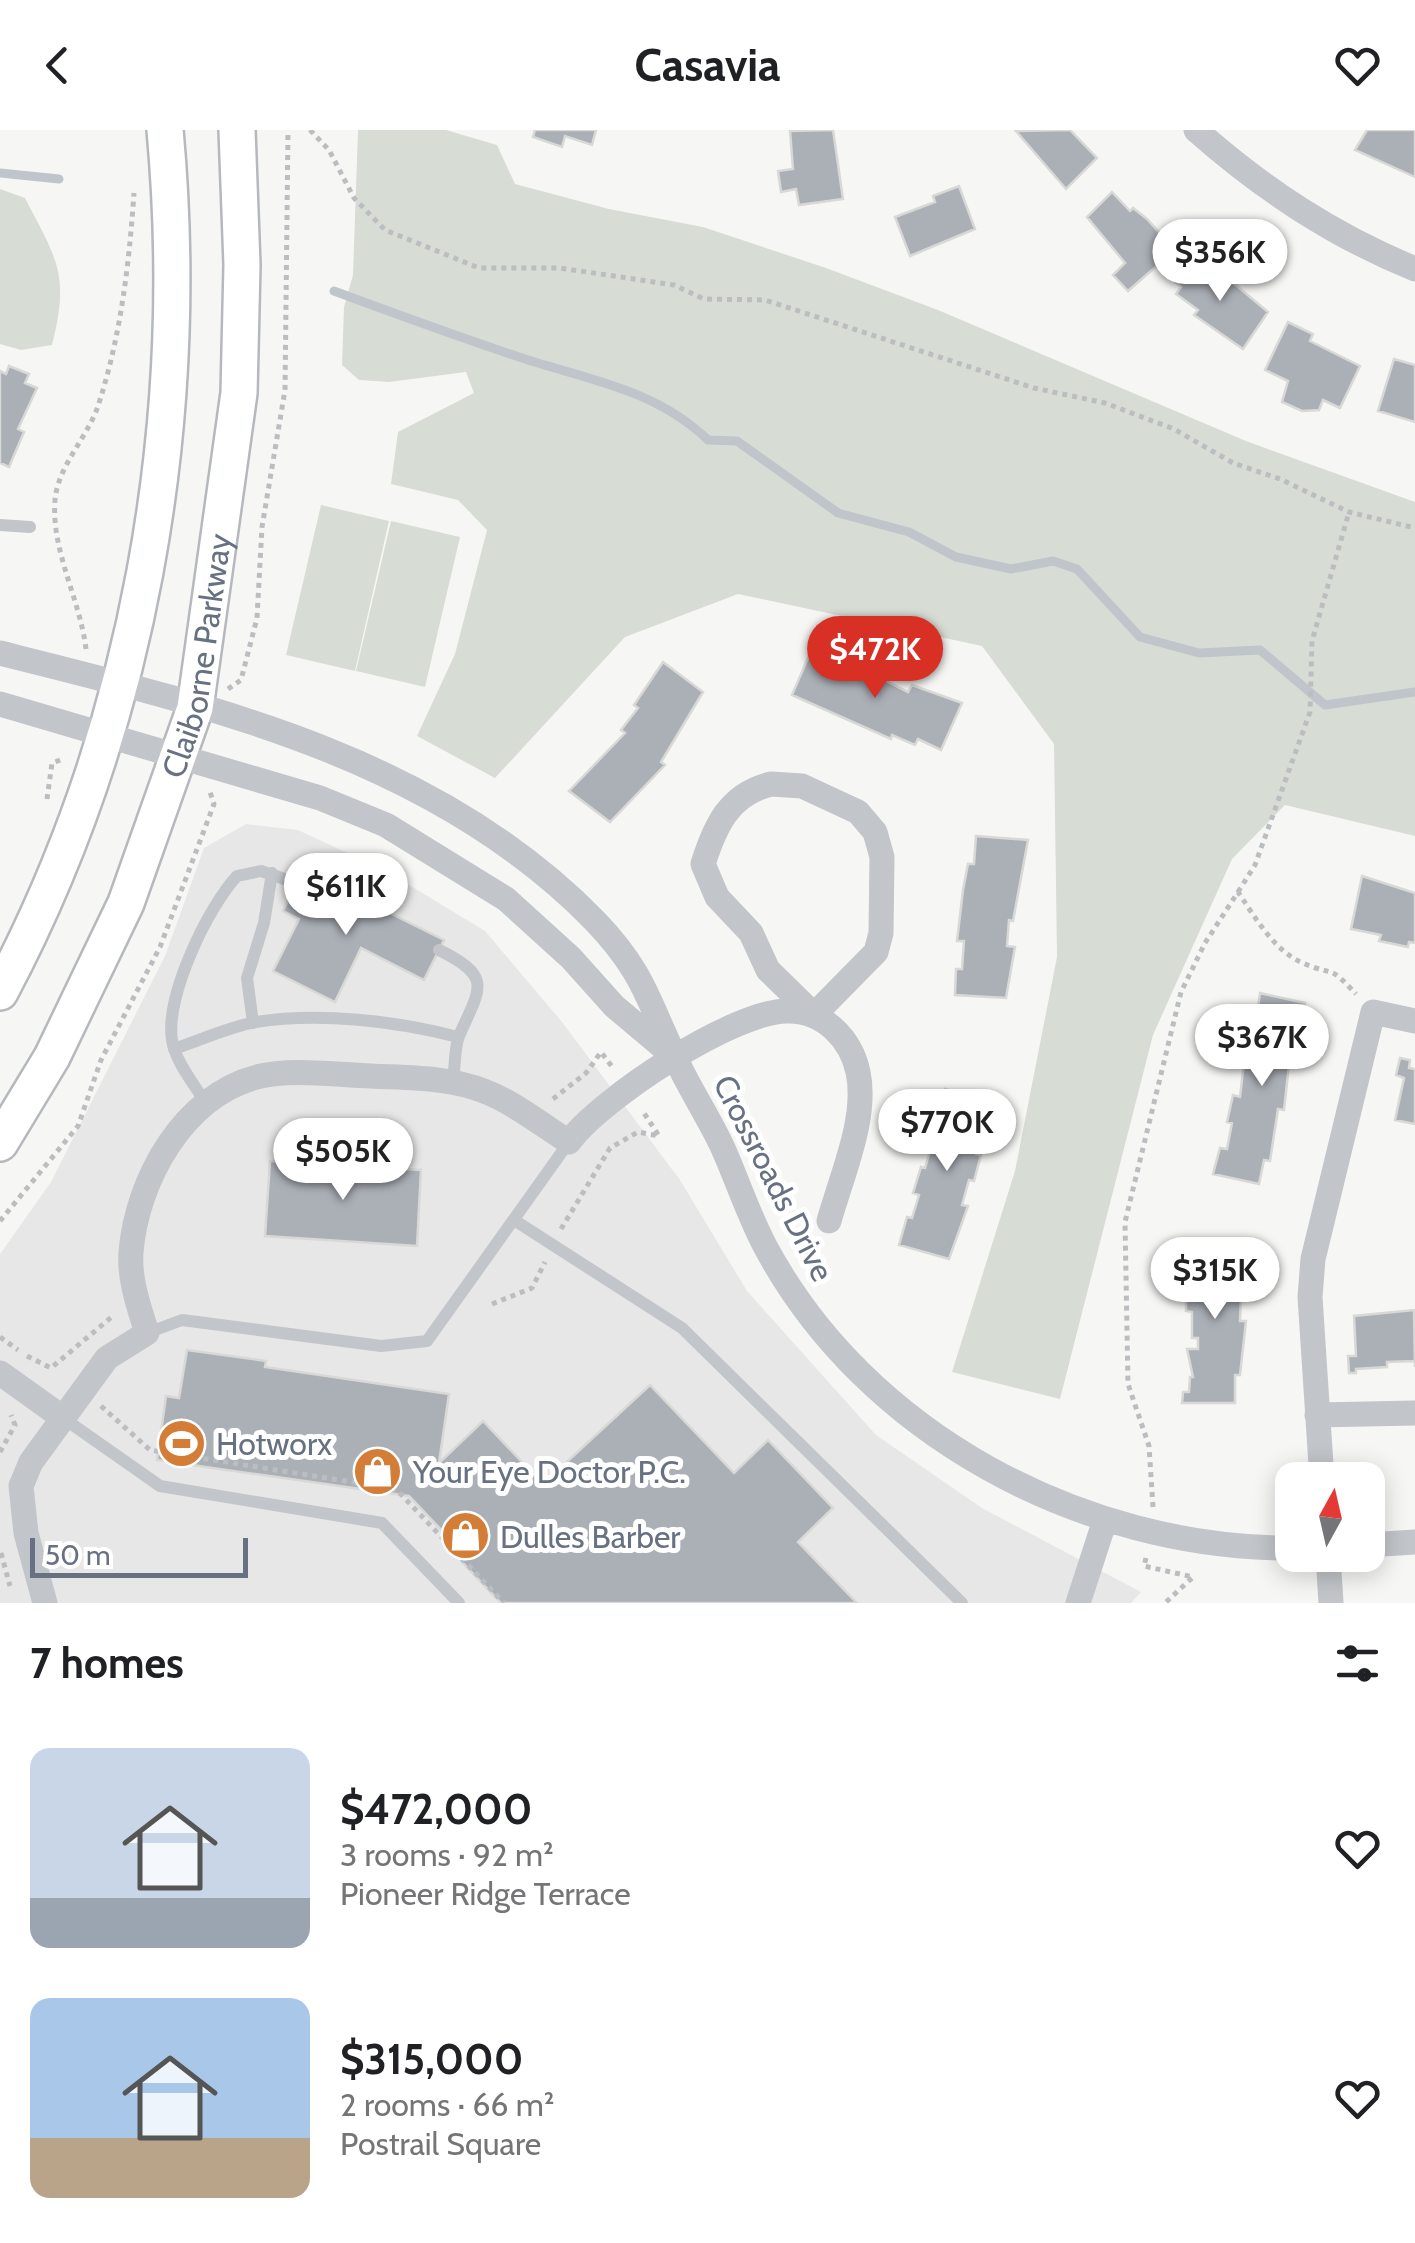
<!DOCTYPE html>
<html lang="en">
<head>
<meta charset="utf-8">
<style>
	body { margin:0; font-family:Cabin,sans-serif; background:#f6f6f6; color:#202124; height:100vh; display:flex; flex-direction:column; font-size:38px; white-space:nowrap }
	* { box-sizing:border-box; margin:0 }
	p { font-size:32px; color:#757577 }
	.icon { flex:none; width:55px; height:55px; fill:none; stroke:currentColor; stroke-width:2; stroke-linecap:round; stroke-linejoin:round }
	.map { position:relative; height:1473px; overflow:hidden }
	.side { display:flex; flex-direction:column; background:#fff; flex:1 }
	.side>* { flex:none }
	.needle { width:65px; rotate:8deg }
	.fabs { position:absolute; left:1275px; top:1332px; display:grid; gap:20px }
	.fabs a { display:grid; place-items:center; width:110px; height:110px; border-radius:20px; background:#fff; box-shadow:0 5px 25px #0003; font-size:50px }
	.scale { position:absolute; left:30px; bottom:25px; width:218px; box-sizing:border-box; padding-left:10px; border:5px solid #687182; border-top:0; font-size:28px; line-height:35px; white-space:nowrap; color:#687182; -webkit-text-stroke:8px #fff; paint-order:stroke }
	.price { position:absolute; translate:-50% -85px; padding:0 22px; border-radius:35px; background:#fff; color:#222; font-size:32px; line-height:65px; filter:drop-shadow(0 2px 5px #0008) }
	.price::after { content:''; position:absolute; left:50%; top:60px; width:30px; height:22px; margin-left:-15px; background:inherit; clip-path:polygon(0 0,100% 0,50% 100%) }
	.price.on { background:#d93025; color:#fff }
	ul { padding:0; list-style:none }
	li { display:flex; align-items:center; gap:30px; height:250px; padding:0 30px }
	li span { display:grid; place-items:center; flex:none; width:280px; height:200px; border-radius:20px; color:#555 }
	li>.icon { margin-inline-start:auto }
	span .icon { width:120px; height:120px; fill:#fffc; stroke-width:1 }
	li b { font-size:42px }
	h2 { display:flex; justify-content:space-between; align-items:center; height:120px; padding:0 30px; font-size:42px }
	header { display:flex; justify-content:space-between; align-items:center; height:130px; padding:0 30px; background:#fff; font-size:45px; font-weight:700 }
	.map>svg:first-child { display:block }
	.built { fill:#e7e7e7 }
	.green { fill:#d7ddd5 }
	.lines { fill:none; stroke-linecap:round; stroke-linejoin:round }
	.stream { stroke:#bfc5cb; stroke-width:9 }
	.building { fill:#abb0b7; stroke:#d8d8d6; stroke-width:2.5 }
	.secondary-casing { stroke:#b5b8bd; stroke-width:40 }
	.path { stroke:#bcbdc0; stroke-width:5; stroke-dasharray:5 5; stroke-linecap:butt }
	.lane { stroke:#c2c5c9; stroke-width:12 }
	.street { stroke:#c2c5c9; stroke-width:25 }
	.secondary { stroke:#fff; stroke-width:35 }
	.labels { text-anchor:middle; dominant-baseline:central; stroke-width:10; stroke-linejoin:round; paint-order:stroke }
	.street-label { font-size:32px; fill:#687182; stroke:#fff }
	.poi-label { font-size:32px; fill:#687182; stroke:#fff; text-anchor:start }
</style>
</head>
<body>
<header><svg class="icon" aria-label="back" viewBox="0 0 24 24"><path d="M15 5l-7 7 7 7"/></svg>Casavia<svg class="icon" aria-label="heart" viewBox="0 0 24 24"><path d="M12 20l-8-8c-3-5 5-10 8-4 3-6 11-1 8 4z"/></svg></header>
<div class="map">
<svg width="1415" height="1473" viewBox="0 0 1415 1473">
	<rect width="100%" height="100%" fill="#f6f7f4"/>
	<path class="built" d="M246 694 298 700 386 741 485 801 562 892 680 1050 747 1161 876 1305 982 1378 1141 1462 1131 1473H0V1124L51 1052 165 826 204 718Z"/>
	<path class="green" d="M358 0H446L497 15 515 54 609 79 703 97 826 138 938 180 1246 311 1415 372V706L1285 675 1232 729 1153 905 1060 1269 952 1242 1015 1041 1057 827 1054 614 982 516 738 464 625 507 495 648 417 606 455 524 487 400 458 370 391 354 398 302 474 263 466 242 389 252 359 250 342 235 344 177 353 145Z
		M0 59 25 68C57 130 70 144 52 215L21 220 0 214Z
		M321 375 389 391 355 541 286 525Z
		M391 391 460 407 425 557 356 541Z"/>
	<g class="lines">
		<path class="stream" d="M0 43 59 49
			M334 161C396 184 459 207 522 228 589 250 655 259 708 310L737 311 838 383 909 402 956 427 1011 439 1053 431 1077 439 1140 507 1199 523 1260 520 1325 575 1415 562"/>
	</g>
	<path class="building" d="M535 0H596L592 15 565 6 562 17 533 7Z
		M833 0 843 69 799 75 796 59 781 62 778 41 793 39 790 1Z
		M1070 0 1097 28 1066 59 1016 1Z
		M1367 0H1415V47L1355 20Z
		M959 56 975 99 910 126 895 87 935 72 933 66Z
		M1112 62 1130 81 1133 78 1147 89 1175 120 1128 161 1113 145 1125 133 1087 87Z
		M1190 129 1218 150 1220 146 1237 156 1268 182 1243 219 1194 185 1198 180 1176 164 1181 157 1173 150Z
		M1288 192 1313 204 1310 211 1360 236 1340 278 1323 270 1319 280 1302 281 1282 272 1288 251 1265 240Z
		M1394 229 1415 235V292L1378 281Z
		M9 236 29 244 25 253 37 258 18 299 24 302 9 337 0 333V241L6 244Z
		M814 514 908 562 912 555 962 573 941 620 918 609 915 615 892 605 891 609 792 565Z
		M663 532 703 562 661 632 665 635 610 692 569 661 625 603 621 600 638 578 634 575Z
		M976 706 1028 710 1013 791 1009 790 1007 816 1015 817 1006 868 955 865 956 839H962L964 811H957L963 760 968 734H974Z
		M303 740 444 810 424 850 361 818 335 872 273 841 299 789 283 781Z
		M1362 746 1415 763V813L1409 812 1408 817 1379 811 1381 805 1351 799Z
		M1260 863 1305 873 1297 928 1290 926 1284 980 1278 979 1270 1031 1264 1030 1259 1054 1213 1044 1220 1018 1227 1019 1232 993 1227 992 1233 965 1240 967 1246 915 1253 916Z
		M1400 928 1410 930 1409 938 1415 939V994L1395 990 1404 948 1396 945Z
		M945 959 994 973 976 1024 981 1025 974 1051 969 1050 962 1075 968 1076 949 1129 899 1115 907 1087 912 1088 919 1065 913 1063 921 1037 925 1038 932 1014 927 1012Z
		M270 1031 421 1040 417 1116 265 1106Z
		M1236 1112V1137H1242L1240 1191H1246L1240 1245H1235V1273H1182L1183 1262H1189L1190 1247H1193L1187 1219H1198V1208H1192V1182L1186 1181V1166H1196V1155H1190V1128H1183V1113Z
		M1414 1180 1415 1237V1231L1387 1232V1237L1356 1239V1243H1349L1348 1226H1356L1354 1186Z
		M187 1220 266 1231 265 1237 449 1264 439 1333 483 1291 543 1354 650 1255 734 1343 768 1310 833 1378 798 1412 857 1473H501L462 1432 467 1427 409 1366 157 1330 166 1266 179 1268Z"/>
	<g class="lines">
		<defs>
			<g id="secondary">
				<path d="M0 862C139 600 192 294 165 0"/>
				<path id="s1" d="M0 1013 52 927 126 773 195 578 239 263 242 135 237 0"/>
			</g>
		</defs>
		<use href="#secondary" class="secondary-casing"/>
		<path class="path" d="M310 0 329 20 354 68 385 100 479 138H560L674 155 704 169 765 170 1034 258 1105 273 1174 299 1233 333 1280 349 1349 382 1415 398
			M86 519C80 469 51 421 55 370 58 335 89 306 99 273 121 204 129 135 134 63
			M228 559 241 550 257 488 262 397 285 260 288 0
			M47 669 52 633 63 629
			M1238 762 1255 735 1310 582 1312 511 1349 382
			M553 969 586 943 601 922 613 938
			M0 1091 78 996 101 930 160 817 214 674 210 662
			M561 1099 610 1018 638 1002 659 1006 642 980
			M492 1174 532 1158 545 1132
			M0 1207 18 1220
			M27 1226 51 1238 114 1185
			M101 1276 150 1320 396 1359 504 1473
			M0 1322 15 1295 11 1285
			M1153 1377 1149 1316 1128 1254 1125 1092 1181 862 1205 813 1238 762C1255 787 1274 821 1303 833 1338 848 1327 833 1356 864
			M1 1423 10 1456
			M1146 1428 1144 1436 1193 1447 1165 1473"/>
		<path class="lane" d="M0 395 30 397
			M439 820C494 847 480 858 459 906 454 919 455 939 453 953
			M253 893 247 848 264 793 272 743
			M174 919C201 910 229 897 256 892 319 882 397 891 458 907
			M205 972C194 954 175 931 172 910 165 866 208 777 237 746L261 741 296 753
			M514 1090 682 1198 962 1473
			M147 1203 182 1190 381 1216 427 1211 569 1012
			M63 1288 160 1356 382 1393 459 1473"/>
		<path class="street" d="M1196 0C1263 59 1332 105 1415 139
			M0 523C212 576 438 629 595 791 643 841 647 868 675 927 689 958 708 986 722 1016 737 1049 748 1084 765 1116 865 1304 1083 1419 1292 1418
			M0 574 320 668 386 695 506 769 571 828 614 876 671 924
			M771 654 802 656 858 682 875 702 882 727 881 803 876 822 814 885 768 840 751 803 717 767 703 734C715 696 729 664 771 654Z
			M0 1243 63 1288
			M1317 1285 1415 1283
			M1322 1350 1310 1167 1313 1129 1373 882 1415 891
			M1368 1415 1415 1412
			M1328 1425 1331 1473
			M45 1473 26 1403 21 1356 31 1332 107 1228 147 1203C139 1177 129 1150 131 1122 137 1049 184 966 257 947 293 938 334 945 371 946 408 948 449 947 484 961 513 972 542 995 569 1012 600 969 736 879 789 881 824 881 851 909 858 942 868 988 841 1047 829 1091
			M1078 1473 1105 1390"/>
		<use href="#secondary" class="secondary"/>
	</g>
	<defs>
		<symbol id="stadium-disc" viewBox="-11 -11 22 22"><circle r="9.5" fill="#d47d36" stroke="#fff"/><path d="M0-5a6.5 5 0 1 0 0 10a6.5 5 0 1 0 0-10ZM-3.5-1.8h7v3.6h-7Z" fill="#fff"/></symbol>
		<symbol id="shop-disc" viewBox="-11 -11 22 22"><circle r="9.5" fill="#d47d36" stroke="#fff"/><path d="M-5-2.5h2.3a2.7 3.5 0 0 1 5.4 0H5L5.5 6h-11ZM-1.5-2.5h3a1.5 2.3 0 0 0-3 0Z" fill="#fff"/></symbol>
	</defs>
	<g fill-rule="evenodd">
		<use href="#stadium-disc" x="154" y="1286" width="55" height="55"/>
		<use href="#shop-disc" x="350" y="1314" width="55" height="55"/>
		<use href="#shop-disc" x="438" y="1378" width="55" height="55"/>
	</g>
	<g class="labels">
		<g class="street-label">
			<text stroke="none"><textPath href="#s1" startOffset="530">Claiborne Parkway</textPath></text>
			<text transform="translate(774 1048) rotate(63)">Crossroads Drive</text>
		</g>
		<g class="poi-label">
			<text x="216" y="1313">Hotworx</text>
			<text x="413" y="1341">Your Eye Doctor P.C.</text>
			<text x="500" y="1406">Dulles Barber</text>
		</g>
	</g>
</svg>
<div class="fabs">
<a><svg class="needle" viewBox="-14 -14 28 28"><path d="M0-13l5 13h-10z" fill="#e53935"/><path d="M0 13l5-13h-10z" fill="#757577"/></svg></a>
</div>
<div class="scale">50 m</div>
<b class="price" style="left:1220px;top:174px">$356K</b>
<b class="price on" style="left:875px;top:571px">$472K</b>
<b class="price" style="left:346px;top:808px">$611K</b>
<b class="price" style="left:1262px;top:959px">$367K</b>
<b class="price" style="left:947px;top:1044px">$770K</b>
<b class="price" style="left:343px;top:1073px">$505K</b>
<b class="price" style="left:1215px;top:1192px">$315K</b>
</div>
<section class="side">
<h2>7 homes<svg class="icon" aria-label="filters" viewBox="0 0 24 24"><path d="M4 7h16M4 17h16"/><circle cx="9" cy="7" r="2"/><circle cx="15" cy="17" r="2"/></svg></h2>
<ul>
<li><span style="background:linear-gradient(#c9d6e8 75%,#9aa5b1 0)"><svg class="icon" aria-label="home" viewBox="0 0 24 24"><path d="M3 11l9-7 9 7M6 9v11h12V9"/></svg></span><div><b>$472,000</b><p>3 rooms · 92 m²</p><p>Pioneer Ridge Terrace</p></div><svg class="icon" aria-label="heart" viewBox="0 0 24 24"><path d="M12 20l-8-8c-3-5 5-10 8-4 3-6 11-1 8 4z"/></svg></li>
<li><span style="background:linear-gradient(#a9c7e8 70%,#b9a48a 0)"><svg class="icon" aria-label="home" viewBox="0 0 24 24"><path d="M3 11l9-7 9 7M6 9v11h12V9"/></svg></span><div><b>$315,000</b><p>2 rooms · 66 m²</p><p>Postrail Square</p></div><svg class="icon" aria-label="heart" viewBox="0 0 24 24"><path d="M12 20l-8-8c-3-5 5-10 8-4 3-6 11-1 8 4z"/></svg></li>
</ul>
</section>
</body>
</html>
